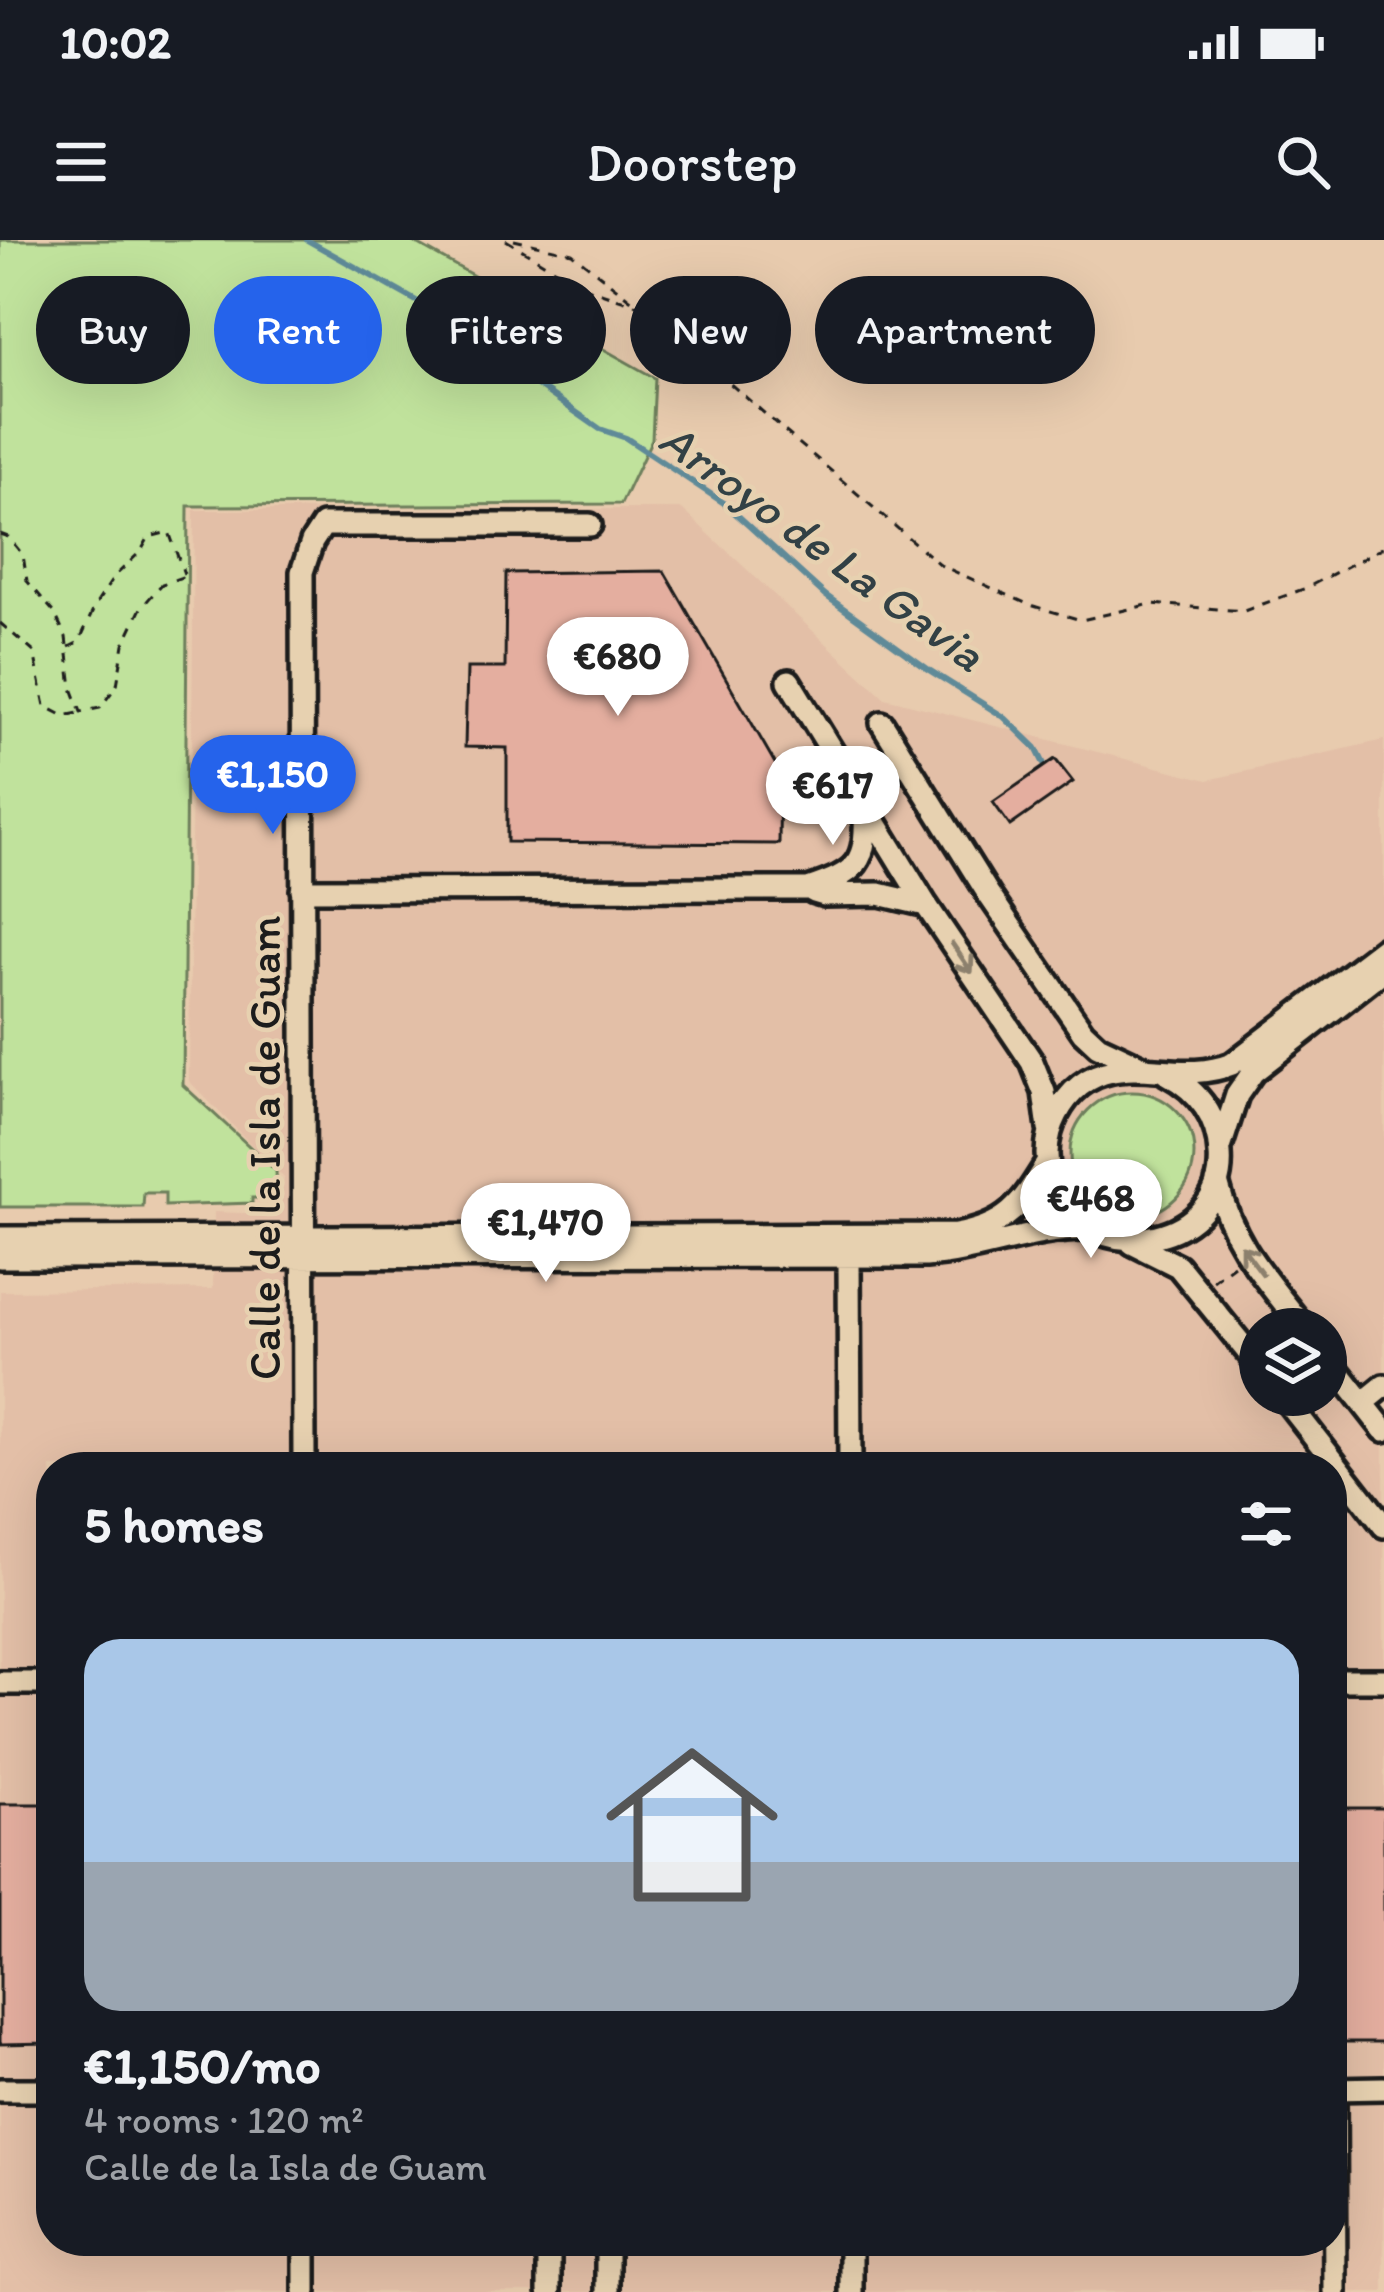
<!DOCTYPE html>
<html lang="en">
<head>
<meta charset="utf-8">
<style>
	body { margin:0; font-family:Itim,sans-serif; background:#20242c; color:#f1f3f6; height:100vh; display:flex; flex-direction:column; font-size:45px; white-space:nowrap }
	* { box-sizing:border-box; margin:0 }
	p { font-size:39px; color:#9ea1a6 }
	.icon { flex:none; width:66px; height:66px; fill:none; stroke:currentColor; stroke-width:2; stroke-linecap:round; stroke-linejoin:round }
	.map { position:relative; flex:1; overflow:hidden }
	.sheet { position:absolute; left:36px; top:1212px; width:1311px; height:804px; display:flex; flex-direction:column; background:#171b24; border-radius:48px; box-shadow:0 12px 48px #0002 }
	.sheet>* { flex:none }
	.banner { position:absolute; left:36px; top:36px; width:1314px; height:108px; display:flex; gap:24px }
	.fabs { position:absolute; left:1239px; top:1068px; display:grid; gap:24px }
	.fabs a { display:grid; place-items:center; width:108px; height:108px; border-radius:50%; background:#171b24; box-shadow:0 12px 48px #0002; font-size:60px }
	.price { position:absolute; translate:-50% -102px; padding:0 27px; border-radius:42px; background:#fff; color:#222; font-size:39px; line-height:78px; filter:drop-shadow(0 3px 6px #0008) }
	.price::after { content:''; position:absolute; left:50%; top:72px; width:36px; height:27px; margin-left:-18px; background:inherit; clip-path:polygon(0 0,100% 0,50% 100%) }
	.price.active { background:#2563eb; color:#fff }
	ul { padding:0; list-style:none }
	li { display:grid; align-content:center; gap:24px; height:636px; padding:0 48px }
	li span { display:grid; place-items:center; height:372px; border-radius:36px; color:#555 }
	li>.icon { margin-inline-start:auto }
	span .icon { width:216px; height:216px; fill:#fffc; stroke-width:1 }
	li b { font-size:51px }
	h2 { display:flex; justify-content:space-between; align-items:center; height:144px; padding:0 48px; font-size:51px }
	.tag { padding:0 42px; border-radius:54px; background:#171b24; box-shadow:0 12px 48px #0002; font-size:42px; line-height:108px }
	.tag.active { background:#2563eb; color:#fff }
	.status { display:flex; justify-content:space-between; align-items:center; height:84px; padding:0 60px; background:#171b24; direction:ltr }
	.status svg { height:33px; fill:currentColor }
	header { display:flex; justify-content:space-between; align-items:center; height:156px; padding:0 48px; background:#171b24; font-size:54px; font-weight:600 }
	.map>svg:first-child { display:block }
	.built { fill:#e3bfa7; fill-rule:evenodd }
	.green { fill:#c0e29c; stroke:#6e7f5c; stroke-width:3 }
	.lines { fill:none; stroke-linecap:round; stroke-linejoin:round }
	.stream { stroke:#5e8a98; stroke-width:6 }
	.building { fill:#e4ae9f; stroke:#1c1c1c; stroke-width:3 }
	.minor-casing { stroke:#1c1c1c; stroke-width:30 }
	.path { stroke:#1c1c1c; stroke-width:3; stroke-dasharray:9 9; stroke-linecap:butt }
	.minor { stroke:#e7d1b0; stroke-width:21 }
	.oneway { stroke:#8c806d }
	.labels { text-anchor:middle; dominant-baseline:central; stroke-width:9; stroke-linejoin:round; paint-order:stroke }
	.street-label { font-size:45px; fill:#1c1c1c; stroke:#e7d1b0 }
	.water-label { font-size:48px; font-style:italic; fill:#324145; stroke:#e7d1b0 }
</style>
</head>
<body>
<div class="status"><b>10:02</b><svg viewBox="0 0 49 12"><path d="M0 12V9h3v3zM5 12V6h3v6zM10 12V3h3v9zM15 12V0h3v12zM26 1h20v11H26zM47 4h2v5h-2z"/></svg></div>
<header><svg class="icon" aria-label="menu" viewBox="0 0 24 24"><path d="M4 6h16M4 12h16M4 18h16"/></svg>Doorstep<svg class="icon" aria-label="search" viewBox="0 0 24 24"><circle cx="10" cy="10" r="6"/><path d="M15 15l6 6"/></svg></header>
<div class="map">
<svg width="1384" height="2052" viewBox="0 0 1384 2052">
	<rect width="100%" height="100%" fill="#e8cbae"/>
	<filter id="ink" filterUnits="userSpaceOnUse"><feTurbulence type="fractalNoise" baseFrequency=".00833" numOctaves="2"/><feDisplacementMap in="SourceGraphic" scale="24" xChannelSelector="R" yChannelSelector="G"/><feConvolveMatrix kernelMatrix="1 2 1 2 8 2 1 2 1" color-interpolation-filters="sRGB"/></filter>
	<g filter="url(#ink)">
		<path class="built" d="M682 269 885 458 1208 540 1384 500V2052H0V1051L213 1049 214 972 271 974 282 958 284 938 189 841 194 270ZM1260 1089H1326V1155H1260ZM51 1227H1332V2001H51Z"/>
		<path class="green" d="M0 0H410L655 138 652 199 621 264 188 266 183 845 276 931 277 952 262 953V958H252V963L165 966V953H144L143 967H0Z
			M1070 914a62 62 0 1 1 124 0a62 62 0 1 1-124 0Z"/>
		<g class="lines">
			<path class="stream" d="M307 0 420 63 600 189 626 198 724 263 825 355 929 430 1004 477 1036 508 1045 526"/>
		</g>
		<path class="building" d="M664 331 780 532 779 604 507 602V508L465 507 467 428H505L506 333Z
			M1055 519 1073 542 1010 586 993 562Z
			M0 1564H51V1803L0 1804Z
			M1332 1568H1384V1802H1332Z"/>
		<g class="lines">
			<defs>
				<path id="minor" d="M789 441 926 665 1032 822 1044 852 1049 889
					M882 483 989 655 1083 792 1098 806 1143 827
					M302 650 808 649C858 632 867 624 865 569
					M814 652 824 655 879 654 926 665
					M1167 834C1199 851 1218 877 1220 914 1227 1004 1095 1030 1057 954 1047 934 1044 914 1050 892 1057 868 1073 846 1096 836 1138 818 1184 843 1232 824L1384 708
					M1220 908 1237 855 1253 832 1384 730
					M1217 942C1233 1006 1265 1038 1305 1089
					M0 998 955 995C1007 986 1020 967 1047 923
					M1132 1003 1178 1026 1260 1127
					M849 1016 850 1227
					M0 1017 926 1016C982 1012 1033 988 1089 989
					M1326 1116 1384 1190
					M1282 1155 1384 1286
					M1363 1163 1384 1146
					M304 1227 302 332 312 302 323 285H590
					M1332 1440H1384
					M0 1443H51
					M1332 1849 1384 1848
					M1334 1849 1335 2052
					M0 1850H51
					M305 2001V2052
					M549 2001V2052
					M851 2001V2052
					M607 2052V2001"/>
			</defs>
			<use href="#minor" class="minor-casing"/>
			<path class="path" d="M506 0 583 47 640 66 940 325 1030 365 1081 380 1152 364 1244 371 1306 348 1384 307
				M514 0 572 13 634 62
				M0 294 8 297 23 315 27 341 54 372 66 397 72 448 81 472 100 468 117 445 124 404 141 368 162 344 188 335
				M0 383 34 412 45 466 64 476 79 473
				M69 407 79 402 96 364 114 337 141 311 149 297 169 292 184 334
				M1213 1041 1234 1025
				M569 2003H589"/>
			<use href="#minor" class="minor"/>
		</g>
		<defs><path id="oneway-shaft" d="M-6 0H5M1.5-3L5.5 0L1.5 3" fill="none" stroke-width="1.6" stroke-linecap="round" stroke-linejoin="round" transform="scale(3)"/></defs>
		<g class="oneway">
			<use href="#oneway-shaft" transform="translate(962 718) rotate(56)"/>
			<use href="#oneway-shaft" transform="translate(1252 1020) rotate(-127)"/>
		</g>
	</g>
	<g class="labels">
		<g class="street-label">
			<text transform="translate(264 908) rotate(-90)">Calle de la Isla de Guam</text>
		</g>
		<g class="water-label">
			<text transform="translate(823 306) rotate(36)">Arroyo de La Gavia</text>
		</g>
	</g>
</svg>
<div class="fabs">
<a><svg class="icon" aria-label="layers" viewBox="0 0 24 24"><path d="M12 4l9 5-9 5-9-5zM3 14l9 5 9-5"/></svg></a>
</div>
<b class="price" style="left:618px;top:479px">€680</b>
<b class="price active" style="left:273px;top:597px">€1,150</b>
<b class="price" style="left:833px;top:608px">€617</b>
<b class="price" style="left:1091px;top:1021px">€468</b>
<b class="price" style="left:546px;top:1045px">€1,470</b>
<div class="banner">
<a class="tag">Buy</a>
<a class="tag active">Rent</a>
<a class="tag">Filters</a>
<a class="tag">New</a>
<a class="tag">Apartment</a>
</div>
<section class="sheet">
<h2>5 homes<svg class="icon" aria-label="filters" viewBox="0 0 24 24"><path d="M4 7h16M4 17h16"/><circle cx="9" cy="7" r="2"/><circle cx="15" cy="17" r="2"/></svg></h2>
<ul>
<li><span style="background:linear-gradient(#a9c7e8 60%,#9aa5b1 0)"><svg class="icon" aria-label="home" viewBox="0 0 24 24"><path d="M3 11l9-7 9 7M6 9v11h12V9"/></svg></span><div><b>€1,150/mo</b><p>4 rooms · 120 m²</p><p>Calle de la Isla de Guam</p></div></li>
</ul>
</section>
</div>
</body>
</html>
